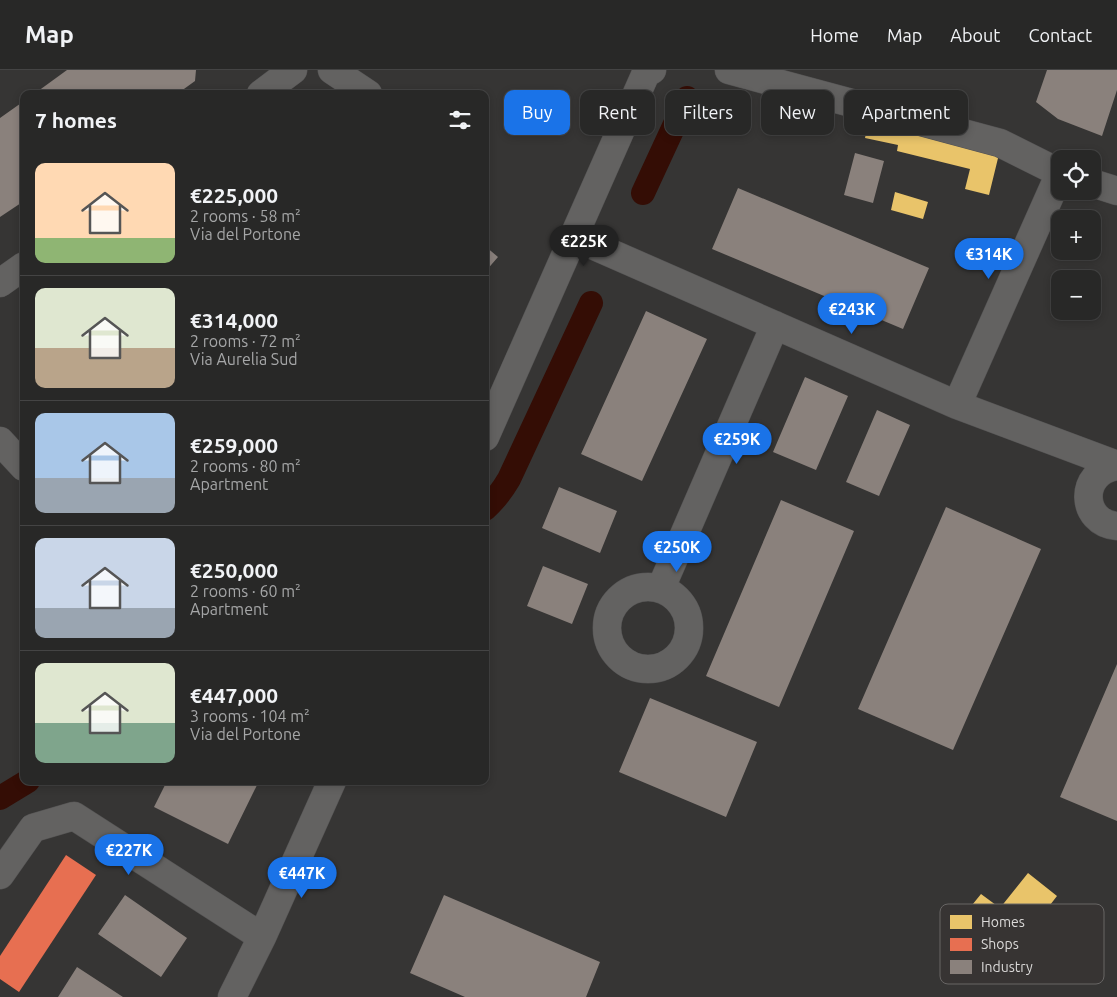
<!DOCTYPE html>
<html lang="en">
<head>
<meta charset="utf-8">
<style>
	body { margin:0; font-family:Ubuntu,sans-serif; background:#30302f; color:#f1f3f6; height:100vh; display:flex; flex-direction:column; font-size:19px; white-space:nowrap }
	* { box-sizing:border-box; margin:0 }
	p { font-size:16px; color:#a5a6a7 }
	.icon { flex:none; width:28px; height:28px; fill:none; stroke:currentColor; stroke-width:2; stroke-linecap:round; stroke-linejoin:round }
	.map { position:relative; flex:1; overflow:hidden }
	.side { position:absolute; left:20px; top:20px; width:469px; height:695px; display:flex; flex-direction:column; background:#282827; border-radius:10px; box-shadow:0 2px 8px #0003,0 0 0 1px #444 }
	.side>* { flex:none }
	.hud { position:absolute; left:504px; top:20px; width:475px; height:45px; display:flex; gap:10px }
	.controls { position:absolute; left:1051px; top:80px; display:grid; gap:10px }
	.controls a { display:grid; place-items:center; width:50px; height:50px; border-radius:10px; background:#282827; box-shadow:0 2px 8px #0003,0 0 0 1px #444; font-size:25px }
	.price { position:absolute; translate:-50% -42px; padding:0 11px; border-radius:18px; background:#1a73e8; color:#fff; font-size:16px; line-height:32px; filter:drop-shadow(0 1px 2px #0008) }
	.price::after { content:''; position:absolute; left:50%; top:30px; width:15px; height:11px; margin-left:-8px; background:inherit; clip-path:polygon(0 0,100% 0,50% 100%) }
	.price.current { background:#222; color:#fff }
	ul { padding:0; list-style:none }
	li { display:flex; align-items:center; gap:15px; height:125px; padding:0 15px }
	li+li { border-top:1px solid #444 }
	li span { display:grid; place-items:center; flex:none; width:140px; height:100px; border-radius:10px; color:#555 }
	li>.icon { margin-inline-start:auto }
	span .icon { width:60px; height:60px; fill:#fffc; stroke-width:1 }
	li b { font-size:21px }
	h2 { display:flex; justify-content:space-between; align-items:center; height:60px; padding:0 15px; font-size:21px }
	.pill { padding:0 18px; border-radius:10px; background:#282827; box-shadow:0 2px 8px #0003,0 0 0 1px #444; font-size:18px; line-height:45px }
	.pill.current { background:#1a73e8; color:#fff }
	header { display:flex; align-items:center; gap:30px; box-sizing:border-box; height:70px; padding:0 25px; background:#282827; border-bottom:1px solid #444 }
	header strong { font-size:24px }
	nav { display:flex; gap:28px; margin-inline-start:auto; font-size:18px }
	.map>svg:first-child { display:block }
	.homes { fill:#e9c46a }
	.shops { fill:#e76f51 }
	.industry { fill:#8a817c }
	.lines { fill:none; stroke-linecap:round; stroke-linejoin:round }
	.canal { stroke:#340d05; stroke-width:24 }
	.minor-casing { stroke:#535252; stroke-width:29 }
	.minor { stroke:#636261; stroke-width:28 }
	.key { fill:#373433; stroke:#686665; stroke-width:1 }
	.key-label { font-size:14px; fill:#dbdad9 }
</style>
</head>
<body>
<header>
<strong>Map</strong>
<nav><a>Home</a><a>Map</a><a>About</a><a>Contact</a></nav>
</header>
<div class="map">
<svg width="1117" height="927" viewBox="0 0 1117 927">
	<rect width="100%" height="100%" fill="#363534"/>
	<path class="homes" d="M869 49 1000 80 989 125 965 119 970 99 897 81 898 75 865 68Z
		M895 122 928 132 923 149 891 140Z
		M1028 803 1057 826 1013 883 964 845 981 824 1000 838Z"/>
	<path class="shops" d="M66 785 96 805 19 922 0 909V886Z"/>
	<path class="industry" d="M67 0H196L195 11 177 24H34Z
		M1047 0H1117V20L1102 66 1058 49 1036 32Z
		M24 31V131L0 147V48Z
		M855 83 884 91 873 133 844 125Z
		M738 118 929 198 903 259 712 179Z
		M485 176 498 187 485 202Z
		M646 241 707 269 642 411 581 384Z
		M805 307 848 326 816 400 773 382Z
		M877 340 910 355 879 426 846 412Z
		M559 417 617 441 600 483 542 458Z
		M781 430 854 461 779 637 706 606Z
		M946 437 1041 479 953 680 858 639Z
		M543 496 588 514 572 554 527 536Z
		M1117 594V751L1060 727Z
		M650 628 757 672 726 747 619 702Z
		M167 711H259L228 774 154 737Z
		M125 825 187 868 161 907 98 864Z
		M444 825 600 892 586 927H465L410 903Z
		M77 897 123 927H58Z"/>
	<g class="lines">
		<path class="canal" d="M643 123 687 28
			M485 439C495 430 502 421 509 409L591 233
			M0 728 28 711"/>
		<defs>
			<path id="minor" d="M332 0 368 24
				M729 0 1000 73 1060 103 957 335
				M261 24 293 0
				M1092 113 1117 121
				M574 167 957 335 1117 395
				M0 213 24 196
				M485 367 646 3 652 0
				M0 371 24 397
				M1117 396C1078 402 1080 453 1117 456
				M607 558a41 41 0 1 1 82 0a41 41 0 1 1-82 0Z
				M661 518 775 255
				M0 805 33 758 74 746 262 867
				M232 927 262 867 332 711"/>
		</defs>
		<use href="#minor" class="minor-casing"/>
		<use href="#minor" class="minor"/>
	</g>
	<rect x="940" y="834" width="164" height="80" rx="8" class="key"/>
	<rect x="950" y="845" width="22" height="14" fill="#e9c46a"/>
	<rect x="950" y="868" width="22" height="13" fill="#e76f51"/>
	<rect x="950" y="890" width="22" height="14" fill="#8a817c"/>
	<g class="key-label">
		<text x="981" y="857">Homes</text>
		<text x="981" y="879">Shops</text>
		<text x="981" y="902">Industry</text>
	</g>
</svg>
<div class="controls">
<a><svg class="icon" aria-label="locate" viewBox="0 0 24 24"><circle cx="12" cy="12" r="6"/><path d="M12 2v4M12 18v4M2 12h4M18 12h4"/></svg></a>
<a>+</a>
<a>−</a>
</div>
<b class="price current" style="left:584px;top:197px">€225K</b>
<b class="price" style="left:989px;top:210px">€314K</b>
<b class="price" style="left:852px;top:265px">€243K</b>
<b class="price" style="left:737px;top:395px">€259K</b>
<b class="price" style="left:677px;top:503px">€250K</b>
<b class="price" style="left:129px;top:806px">€227K</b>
<b class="price" style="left:302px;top:829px">€447K</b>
<div class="hud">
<a class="pill current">Buy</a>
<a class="pill">Rent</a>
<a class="pill">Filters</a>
<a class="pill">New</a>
<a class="pill">Apartment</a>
</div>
<section class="side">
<h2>7 homes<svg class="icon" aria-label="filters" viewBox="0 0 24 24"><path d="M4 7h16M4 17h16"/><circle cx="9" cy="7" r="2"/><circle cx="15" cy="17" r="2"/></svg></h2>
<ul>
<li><span style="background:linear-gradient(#ffd9b3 75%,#8fb573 0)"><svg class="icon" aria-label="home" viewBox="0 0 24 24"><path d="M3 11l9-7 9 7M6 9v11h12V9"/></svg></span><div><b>€225,000</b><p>2 rooms · 58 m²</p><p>Via del Portone</p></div></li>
<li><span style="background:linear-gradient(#dfe7d0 60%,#b9a48a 0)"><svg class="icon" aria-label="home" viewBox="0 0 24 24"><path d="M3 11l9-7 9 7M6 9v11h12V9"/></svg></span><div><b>€314,000</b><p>2 rooms · 72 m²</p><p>Via Aurelia Sud</p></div></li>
<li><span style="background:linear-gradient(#a9c7e8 65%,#9aa5b1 0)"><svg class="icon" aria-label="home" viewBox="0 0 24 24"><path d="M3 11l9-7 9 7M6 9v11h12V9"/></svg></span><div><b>€259,000</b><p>2 rooms · 80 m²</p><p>Apartment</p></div></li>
<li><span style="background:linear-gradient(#c9d6e8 70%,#9aa5b1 0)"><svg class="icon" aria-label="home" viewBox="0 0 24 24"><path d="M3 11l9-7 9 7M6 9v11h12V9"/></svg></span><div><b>€250,000</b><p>2 rooms · 60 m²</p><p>Apartment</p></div></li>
<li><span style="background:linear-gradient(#dfe7d0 60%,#7fa58c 0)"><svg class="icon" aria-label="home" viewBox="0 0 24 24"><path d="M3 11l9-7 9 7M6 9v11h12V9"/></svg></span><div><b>€447,000</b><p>3 rooms · 104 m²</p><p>Via del Portone</p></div></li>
</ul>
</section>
</div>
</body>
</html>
